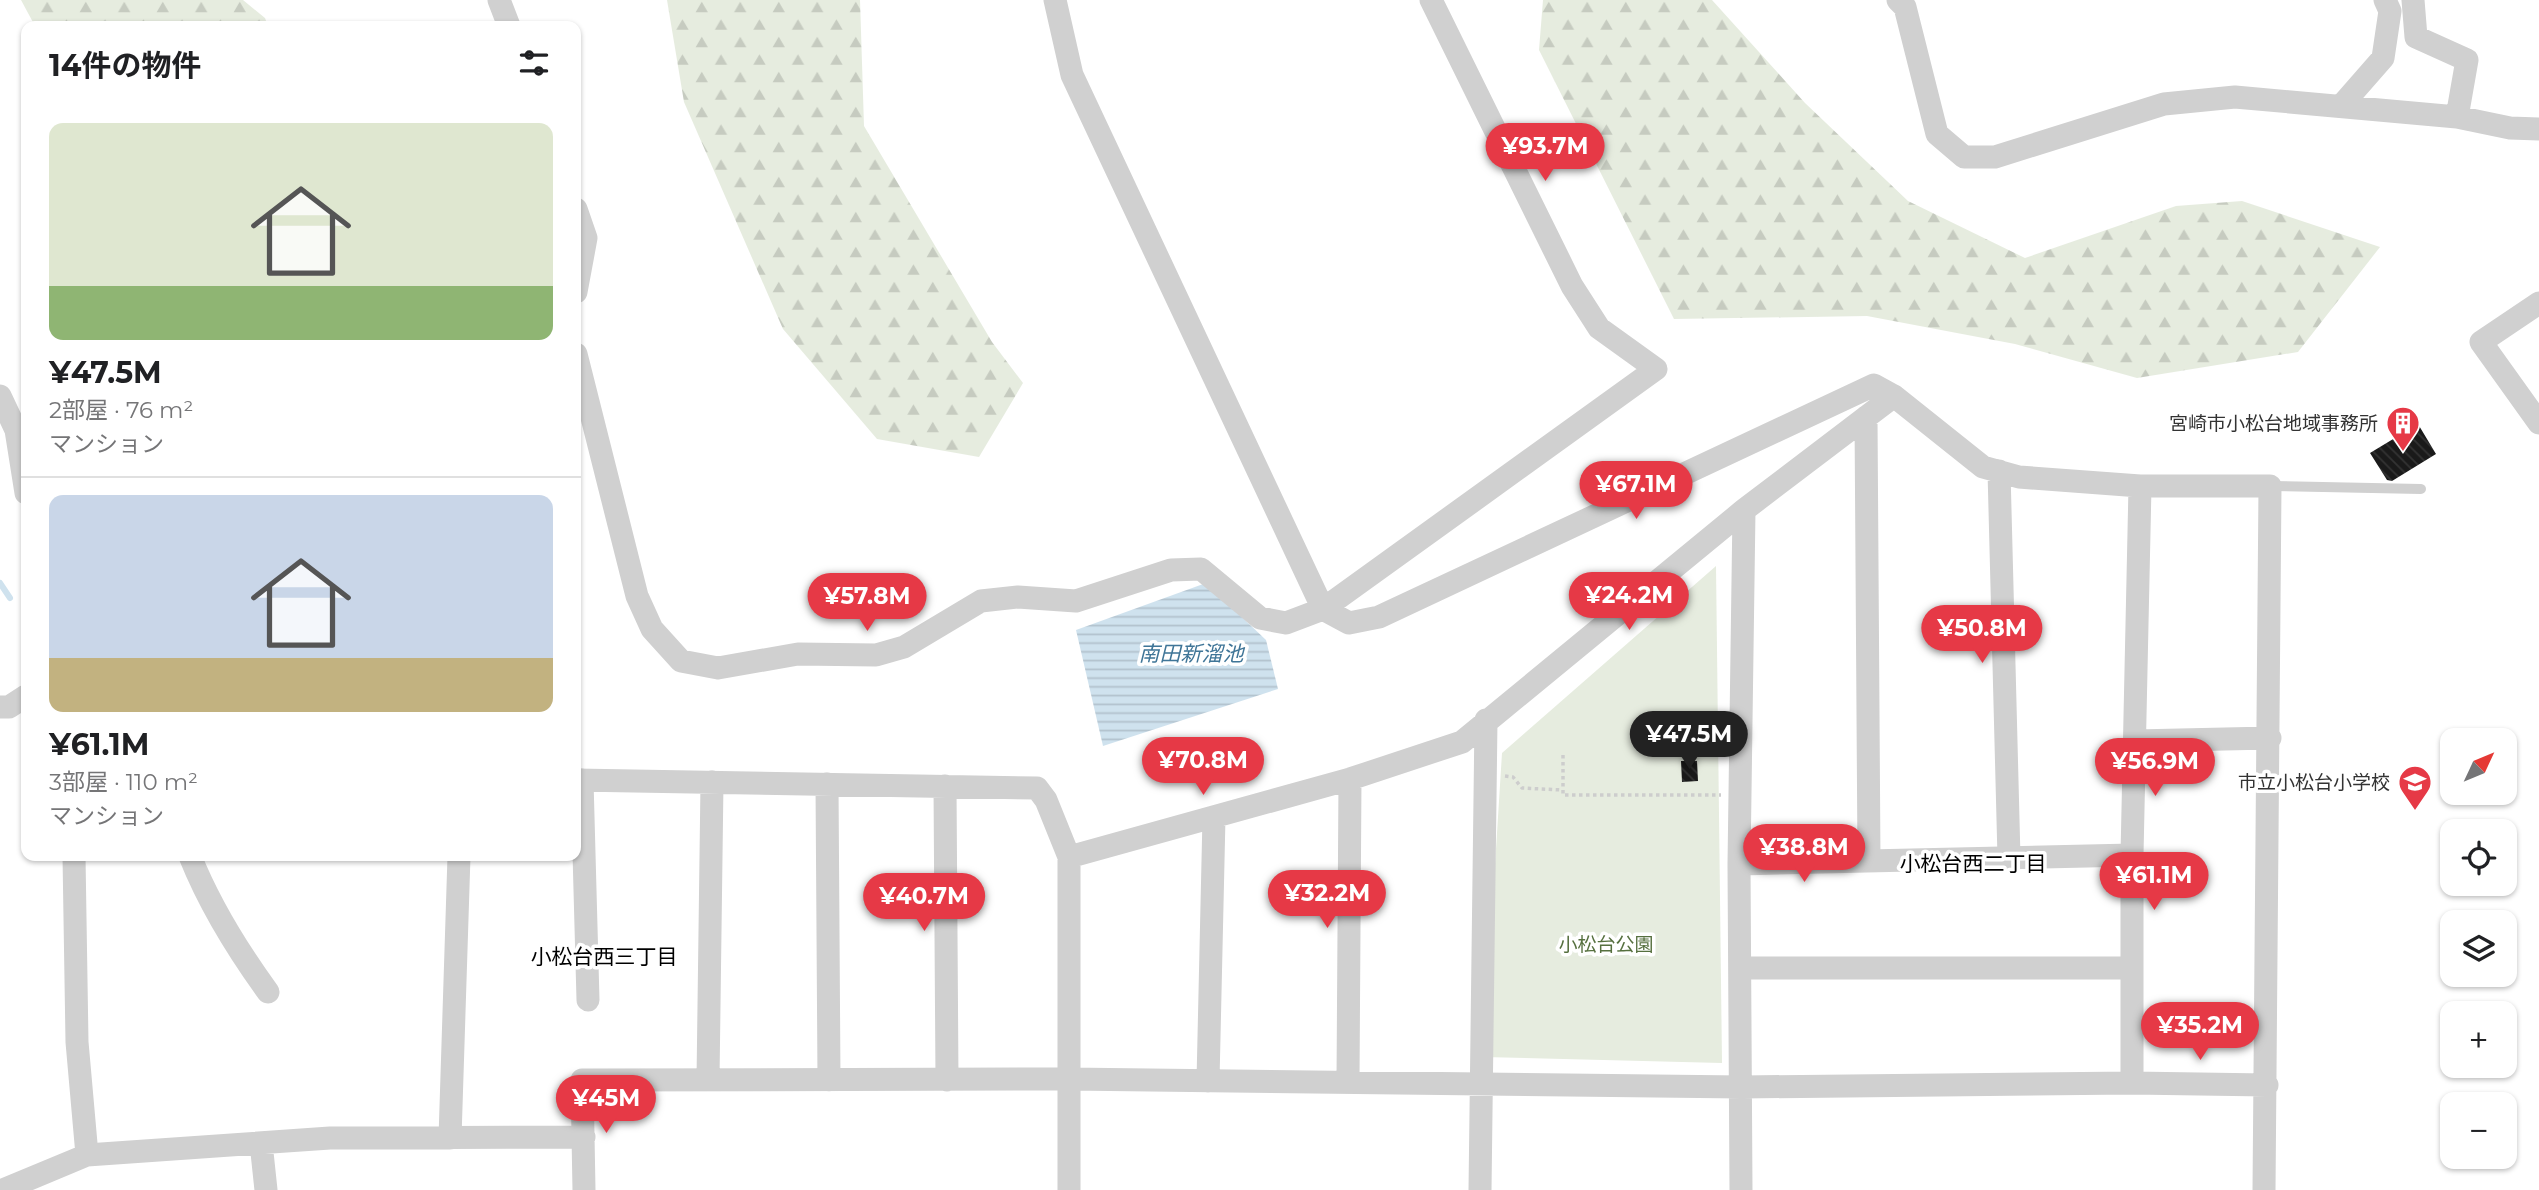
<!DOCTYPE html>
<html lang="ja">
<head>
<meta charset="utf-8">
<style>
	body { margin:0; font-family:Montserrat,"Noto Sans JP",sans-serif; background:#f2f2f2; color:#202124; height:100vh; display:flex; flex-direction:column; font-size:26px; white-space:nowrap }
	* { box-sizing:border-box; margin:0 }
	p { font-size:23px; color:#757577 }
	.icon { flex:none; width:38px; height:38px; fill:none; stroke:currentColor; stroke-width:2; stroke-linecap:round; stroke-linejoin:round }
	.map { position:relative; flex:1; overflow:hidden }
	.sheet { position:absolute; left:21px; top:21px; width:560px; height:840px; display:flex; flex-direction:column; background:#fff; border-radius:14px; box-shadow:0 2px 5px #0004 }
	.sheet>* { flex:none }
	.needle { width:46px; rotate:46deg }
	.tools { position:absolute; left:2440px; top:728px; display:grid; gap:14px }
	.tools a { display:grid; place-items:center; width:77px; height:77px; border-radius:14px; background:#fff; box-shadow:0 2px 5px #0004; font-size:35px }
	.price { position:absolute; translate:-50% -60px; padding:0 16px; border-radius:24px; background:#e63946; color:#fff; font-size:23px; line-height:46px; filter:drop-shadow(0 2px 4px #0008) }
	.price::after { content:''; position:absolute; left:50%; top:42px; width:21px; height:16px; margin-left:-10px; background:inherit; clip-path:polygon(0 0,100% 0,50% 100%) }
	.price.selected { background:#222; color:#fff }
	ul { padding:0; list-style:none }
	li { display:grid; align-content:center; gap:14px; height:371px; padding:0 28px }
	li+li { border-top:2px solid #e0e0e0 }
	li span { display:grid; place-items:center; height:217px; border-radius:14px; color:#555 }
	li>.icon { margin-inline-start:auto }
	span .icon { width:126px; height:126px; fill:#fffc; stroke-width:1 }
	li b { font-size:30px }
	h2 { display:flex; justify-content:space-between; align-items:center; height:84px; padding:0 28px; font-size:30px }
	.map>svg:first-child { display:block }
	.green { fill:#e6ecdf }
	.forest { fill:url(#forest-firs) }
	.water { fill:url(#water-rules) }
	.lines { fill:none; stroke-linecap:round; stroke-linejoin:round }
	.stream { stroke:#cfe2ee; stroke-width:6 }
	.building { fill:url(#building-back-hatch) }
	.path { stroke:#cdcdcd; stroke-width:3.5; stroke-dasharray:3.5 3.5; stroke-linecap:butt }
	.lane { stroke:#d0d0d0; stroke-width:10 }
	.street { stroke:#d0d0d0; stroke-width:23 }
	.labels { text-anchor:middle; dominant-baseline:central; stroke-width:7; stroke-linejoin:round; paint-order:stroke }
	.poi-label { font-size:19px; fill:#333; stroke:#fff; text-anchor:end }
	.park-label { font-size:19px; fill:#56703f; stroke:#fff }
	.water-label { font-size:21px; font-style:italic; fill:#3f7597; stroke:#fff }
	.neighbourhood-label { font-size:21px; fill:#000; stroke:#fff }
</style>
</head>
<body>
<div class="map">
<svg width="2539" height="1190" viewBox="0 0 2539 1190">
	<defs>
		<pattern id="forest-firs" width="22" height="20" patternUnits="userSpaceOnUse" patternTransform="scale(1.75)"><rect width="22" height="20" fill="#e6ecdf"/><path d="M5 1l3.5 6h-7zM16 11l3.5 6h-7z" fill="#c6cbc0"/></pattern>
		<pattern id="water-rules" width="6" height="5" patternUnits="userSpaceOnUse" patternTransform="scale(1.75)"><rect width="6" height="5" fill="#cfe2ee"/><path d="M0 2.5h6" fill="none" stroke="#b2c2cd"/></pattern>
		<pattern id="building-back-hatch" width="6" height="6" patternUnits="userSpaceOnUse" patternTransform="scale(1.75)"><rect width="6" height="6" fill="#1a1a1a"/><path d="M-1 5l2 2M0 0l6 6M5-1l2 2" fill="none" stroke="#333"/></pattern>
	</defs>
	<rect width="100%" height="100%" fill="#fff"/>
	<path class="green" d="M1716 566 1722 1063 1483 1057 1502 753Z"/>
	<path class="forest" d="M21 0H243L265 18 268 26H35Z
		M667 0H860L864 126 992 342 1023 383 979 457 877 439 783 329 684 102Z
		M1543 0H1712L1805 103 1908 201 2025 258 2176 206 2242 201 2380 247 2298 352 2137 378 2015 344 1867 316 1674 319 1539 50Z"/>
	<path class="water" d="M1206 583 1266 640 1278 689 1103 746 1076 630Z"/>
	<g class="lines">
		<path class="stream" d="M0 583 10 598"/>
	</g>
	<path class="building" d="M2418 424 2436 454 2392 481 2387 480 2370 453Z
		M1681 761H1697L1698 781 1682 782Z"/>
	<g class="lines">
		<path class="path" d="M1563 755V795H1721
			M1505 776 1513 777 1522 788 1562 790"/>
		<path class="lane" d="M2270 486 2421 489"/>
		<path class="street" d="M499 0 509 26
			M1055 0 1072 75 1323 609 1349 623 1379 617 1874 385 1894 396 1983 467 2019 477 2140 486H2270L2264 1190
			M1898 0 1905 7 1937 134 1964 157H1995L2164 104 2235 97 2457 117 2510 128 2539 129
			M2413 0 2416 37 2467 60 2457 117
			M2341 106 2383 58 2390 11 2385 0
			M576 209 586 238 576 292
			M2539 303 2481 342 2539 423
			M576 354 637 596 652 629 681 661 718 668 798 654 876 655 904 647 981 601 1018 597 1076 601 1171 570 1201 569 1260 618 1286 623 1323 609 1656 369 1599 328 1572 286 1431 0
			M0 396 16 430 26 493
			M1866 417 1869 861
			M1999 471 2009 858
			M0 707H9L26 696
			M2135 741 2270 738
			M576 780 1037 788 1046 800 1069 857V1190
			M582 780 588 1000
			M827 784 829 1080
			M945 786 947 1080
			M74 856 77 1042 87 1155
			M190 856C210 906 236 948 268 992
			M1069 857 1350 779 1462 742 1744 510 1894 396
			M1739 864 2132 855
			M1741 968H2131
			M708 1080 712 782
			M1208 1081 1214 817
			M1348 1081 1350 779
			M2132 1083V855L2140 486
			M450 1138 459 856
			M261 1143 266 1190
			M3 1190 87 1155 330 1138 584 1137
			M584 1190 582 1080 1069 1079 1742 1087 2132 1083 2267 1085
			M1480 1190 1486 720
			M1741 1190 1739 864 1744 510"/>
	</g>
	<defs>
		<symbol id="building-pin" viewBox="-11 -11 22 30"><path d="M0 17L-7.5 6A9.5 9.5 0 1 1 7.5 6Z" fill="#e63946" stroke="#fff"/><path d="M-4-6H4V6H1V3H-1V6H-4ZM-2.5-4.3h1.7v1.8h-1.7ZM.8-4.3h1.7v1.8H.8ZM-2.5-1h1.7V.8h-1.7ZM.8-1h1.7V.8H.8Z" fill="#fff"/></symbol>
		<symbol id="school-pin" viewBox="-11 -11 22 30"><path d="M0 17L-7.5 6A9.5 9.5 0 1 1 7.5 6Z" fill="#e63946" stroke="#fff"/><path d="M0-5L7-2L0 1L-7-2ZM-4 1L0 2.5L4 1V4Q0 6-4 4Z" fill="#fff"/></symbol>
	</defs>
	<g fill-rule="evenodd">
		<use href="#building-pin" x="2384" y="404" width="38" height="52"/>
		<use href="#school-pin" x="2396" y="763" width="38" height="52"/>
	</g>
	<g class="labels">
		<g class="poi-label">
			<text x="2378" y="423">宮崎市小松台地域事務所</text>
			<text x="2390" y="782">市立小松台小学校</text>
		</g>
		<g class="park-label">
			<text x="1606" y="944">小松台公園</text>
		</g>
		<g class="water-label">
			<text x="1191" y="653">南田新溜池</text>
		</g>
		<g class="neighbourhood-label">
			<text x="1973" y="863">小松台西二丁目</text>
			<text x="604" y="956">小松台西三丁目</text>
		</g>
	</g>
</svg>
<div class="tools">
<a><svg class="needle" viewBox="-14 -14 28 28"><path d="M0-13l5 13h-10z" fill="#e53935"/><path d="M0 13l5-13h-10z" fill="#757577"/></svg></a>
<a><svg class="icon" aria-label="locate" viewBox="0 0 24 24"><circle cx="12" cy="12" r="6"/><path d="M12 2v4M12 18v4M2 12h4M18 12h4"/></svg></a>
<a><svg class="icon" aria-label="layers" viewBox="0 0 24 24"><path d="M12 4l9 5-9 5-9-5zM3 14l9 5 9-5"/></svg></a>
<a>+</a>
<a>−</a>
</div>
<b class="price" style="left:1545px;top:183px">¥93.7M</b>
<b class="price" style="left:1636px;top:521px">¥67.1M</b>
<b class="price" style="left:1629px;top:632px">¥24.2M</b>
<b class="price" style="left:867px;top:633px">¥57.8M</b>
<b class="price" style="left:1982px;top:665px">¥50.8M</b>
<b class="price selected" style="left:1689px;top:771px">¥47.5M</b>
<b class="price" style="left:1203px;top:797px">¥70.8M</b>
<b class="price" style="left:2155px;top:798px">¥56.9M</b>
<b class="price" style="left:1804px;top:884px">¥38.8M</b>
<b class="price" style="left:2154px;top:912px">¥61.1M</b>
<b class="price" style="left:1327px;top:930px">¥32.2M</b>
<b class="price" style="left:924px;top:933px">¥40.7M</b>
<b class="price" style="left:2200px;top:1062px">¥35.2M</b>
<b class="price" style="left:606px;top:1135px">¥45M</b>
<section class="sheet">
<h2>14件の物件<svg class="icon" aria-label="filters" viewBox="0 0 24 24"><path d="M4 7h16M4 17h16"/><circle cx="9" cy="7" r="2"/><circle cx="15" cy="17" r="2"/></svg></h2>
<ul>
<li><span style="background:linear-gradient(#dfe7d0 75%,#8fb573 0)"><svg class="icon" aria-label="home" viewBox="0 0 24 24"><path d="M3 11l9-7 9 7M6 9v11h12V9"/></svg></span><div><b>¥47.5M</b><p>2部屋 · 76 m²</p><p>マンション</p></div></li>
<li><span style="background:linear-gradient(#c9d6e8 75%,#c2b280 0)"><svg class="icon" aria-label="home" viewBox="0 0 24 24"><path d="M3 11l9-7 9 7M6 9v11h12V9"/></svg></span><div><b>¥61.1M</b><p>3部屋 · 110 m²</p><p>マンション</p></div></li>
</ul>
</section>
</div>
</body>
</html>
